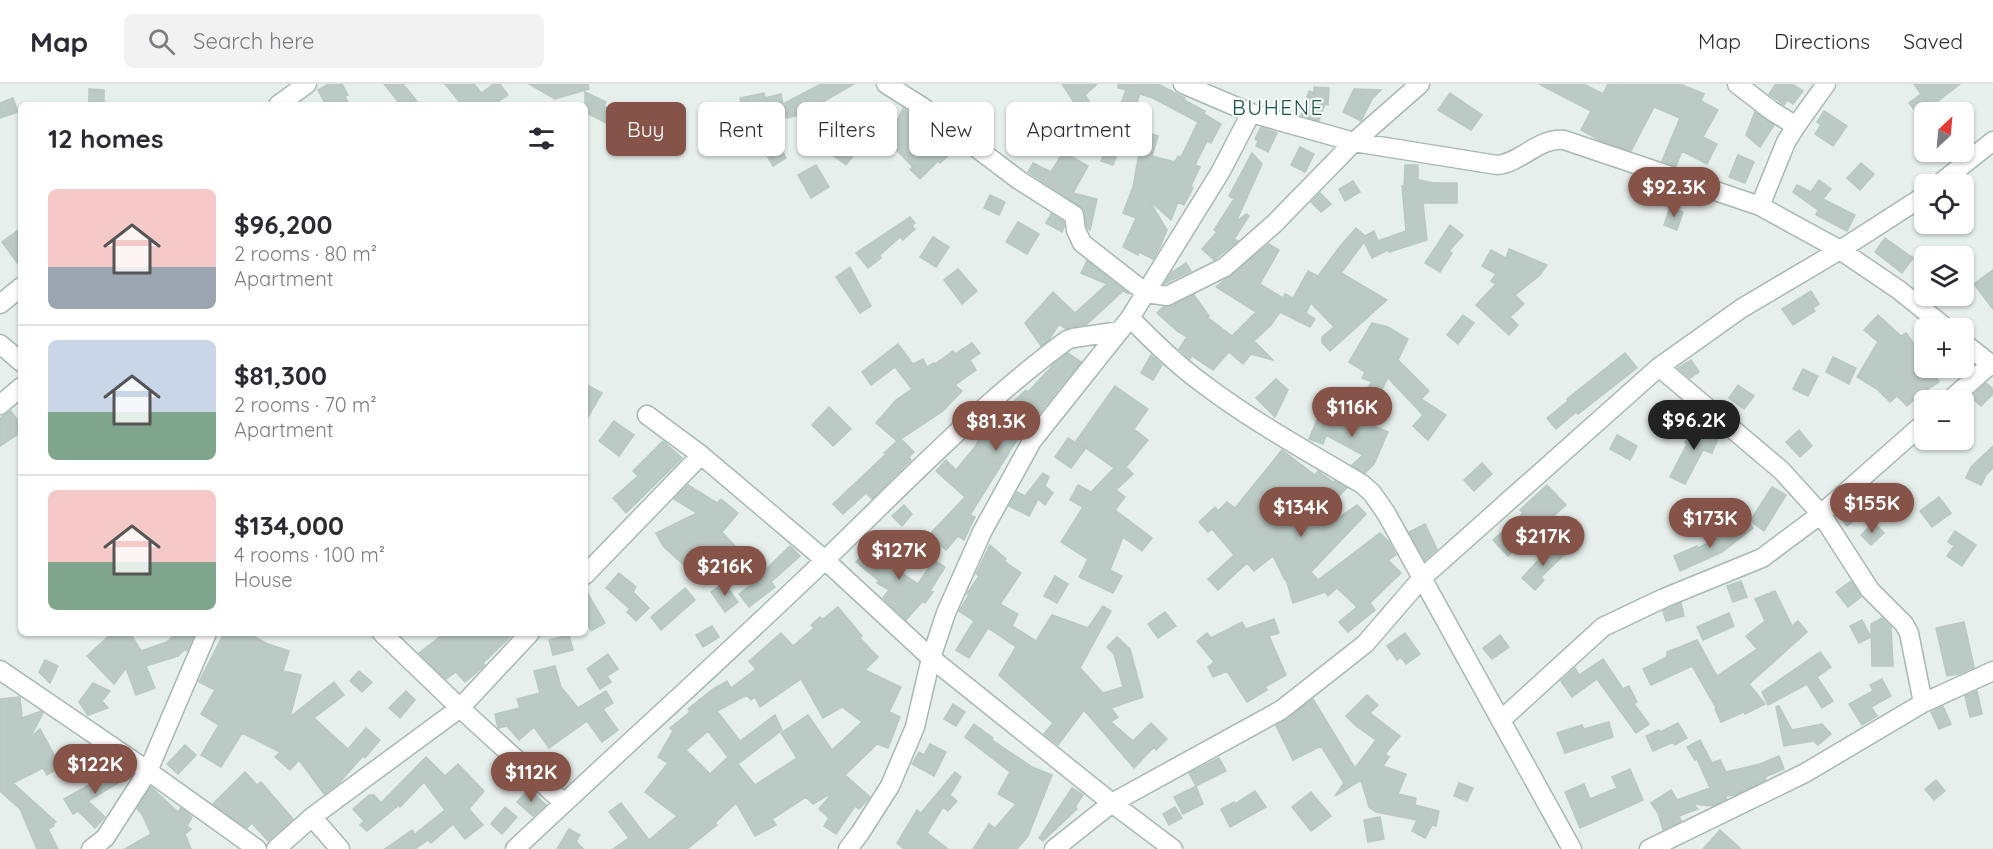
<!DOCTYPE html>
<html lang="en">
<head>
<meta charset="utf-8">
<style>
	body { margin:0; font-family:Quicksand,sans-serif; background:#f2f2f3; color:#2b2b33; height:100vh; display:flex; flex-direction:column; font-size:22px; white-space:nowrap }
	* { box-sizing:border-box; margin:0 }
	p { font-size:20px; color:#7c7c81 }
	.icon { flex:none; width:33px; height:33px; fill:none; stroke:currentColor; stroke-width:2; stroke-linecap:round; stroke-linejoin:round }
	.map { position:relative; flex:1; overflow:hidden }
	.sheet { position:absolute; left:18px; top:18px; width:570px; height:534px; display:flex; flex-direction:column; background:#fff; border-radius:9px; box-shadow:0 2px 4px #0004 }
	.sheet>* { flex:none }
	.guide { position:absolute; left:606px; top:18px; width:570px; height:54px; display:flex; gap:12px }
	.needle { width:39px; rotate:26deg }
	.buttons { position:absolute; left:1914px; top:18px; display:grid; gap:12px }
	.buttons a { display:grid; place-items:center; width:60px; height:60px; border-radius:9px; background:#fff; box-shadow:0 2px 4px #0004; font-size:30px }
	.price { position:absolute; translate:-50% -51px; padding:0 14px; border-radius:21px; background:#855347; color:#fff; font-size:20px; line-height:39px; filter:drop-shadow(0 2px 3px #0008) }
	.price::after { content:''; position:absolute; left:50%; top:36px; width:18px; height:14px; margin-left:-9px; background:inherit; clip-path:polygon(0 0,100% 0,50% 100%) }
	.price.on { background:#222; color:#fff }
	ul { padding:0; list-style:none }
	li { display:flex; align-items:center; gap:18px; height:150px; padding:0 30px }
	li+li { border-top:2px solid #e1e1e2 }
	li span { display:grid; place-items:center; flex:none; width:168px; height:120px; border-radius:9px; color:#555 }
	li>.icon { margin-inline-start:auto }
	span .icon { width:72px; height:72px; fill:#fffc; stroke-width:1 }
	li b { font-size:26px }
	h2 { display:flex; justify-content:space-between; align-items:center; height:72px; padding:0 30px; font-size:26px }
	.chip { padding:0 21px; border-radius:9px; background:#fff; box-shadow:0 2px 4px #0004; font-size:21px; line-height:54px }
	.chip.on { background:#855347; color:#fff }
	header { display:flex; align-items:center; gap:36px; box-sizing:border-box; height:84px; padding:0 30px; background:#fff; border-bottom:2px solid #e1e1e2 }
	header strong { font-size:28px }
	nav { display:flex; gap:33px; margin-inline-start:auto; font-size:21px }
	.search { width:420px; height:54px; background:#f2f2f3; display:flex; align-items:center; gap:15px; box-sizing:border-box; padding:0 21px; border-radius:9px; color:#7c7c81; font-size:22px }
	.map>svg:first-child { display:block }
	.building { fill:#bbcac4; stroke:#b8c9c2; stroke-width:1.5; fill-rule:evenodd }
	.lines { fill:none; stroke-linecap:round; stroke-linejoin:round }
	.minor-casing { stroke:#a8b8b2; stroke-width:21 }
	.minor { stroke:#fff; stroke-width:18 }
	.labels { text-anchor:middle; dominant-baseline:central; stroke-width:4.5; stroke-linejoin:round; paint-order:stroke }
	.neighbourhood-label { font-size:21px; letter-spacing:1.5px; fill:#1f5548; stroke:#f7fbf9 }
</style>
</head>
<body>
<header>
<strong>Map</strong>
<div class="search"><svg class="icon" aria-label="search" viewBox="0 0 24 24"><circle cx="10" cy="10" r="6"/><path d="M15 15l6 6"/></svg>Search here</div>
<nav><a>Map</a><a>Directions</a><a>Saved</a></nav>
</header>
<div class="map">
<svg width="1993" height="765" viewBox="0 0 1993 765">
	<rect width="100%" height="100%" fill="#e6efeb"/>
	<path class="building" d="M329 0H342L348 11 345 12 349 21H326L318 6Z
		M384 0H403L420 21H401Z
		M445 0H474L481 9 494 0H500L508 11 493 21H462Z
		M529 0H588L589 5 555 15Z
		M821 0H854L821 19 828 31 809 41 803 30 787 34 776 26 745 33 740 14 764 9 765 14 781 10 783 20Z
		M1062 0H1097L1085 11 1099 33 1083 53 1072 45 1083 32Z
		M1118 0H1158L1185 14 1184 16 1205 27 1204 30 1221 40 1211 59 1207 57 1195 81 1200 83 1191 102 1193 104 1184 121 1178 118 1171 136 1149 116 1167 146 1160 163 1153 175 1139 168 1138 171 1123 163 1136 134 1123 129 1133 103 1143 47 1158 52 1152 72 1175 78 1178 72 1181 73 1198 38 1153 14 1140 10 1131 34 1118 28 1126 6 1118 4Z
		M1539 0H1584L1603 10 1608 0H1680L1704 10 1701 17 1718 26 1703 53 1717 60 1707 80 1682 67 1676 82 1662 77 1680 34 1654 23 1631 67 1601 57 1581 46 1591 27Z
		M1776 0H1792L1803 7 1793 20 1787 16 1784 21 1769 10Z
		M1914 0H1960L1919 32 1909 19 1921 10Z
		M1314 3 1329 4 1328 21 1325 20 1319 37 1301 31 1309 7 1314 9Z
		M89 5 104 6V21H89Z
		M1354 5 1381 6 1372 15 1361 37 1343 28Z
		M585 8 606 18 604 22 622 31 616 44 585 28Z
		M1450 9 1482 31 1471 46 1438 26Z
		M13 14 18 28 0 34V19Z
		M903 24 939 51 938 53 953 67 940 79 938 77 920 95 910 85 913 83 888 57Z
		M1824 27 1847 42 1833 62 1815 50 1821 41 1817 38Z
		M1755 28 1774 41 1760 63 1746 51Z
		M874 39 891 48 883 64 866 55Z
		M1261 43 1277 49 1268 68 1256 62 1258 57 1255 55Z
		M849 54 860 63 846 81 834 72Z
		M778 59 786 74 773 82 764 66Z
		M1106 63 1118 68 1113 81 1101 77Z
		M1300 63 1314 70 1305 88 1291 81Z
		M1063 68 1088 82 1073 109 1097 115 1090 146 1087 143 1084 125 1080 122 1028 88 1033 79 1051 88Z
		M1252 69 1262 80 1236 138 1246 130 1249 132 1234 155 1238 157 1214 176 1202 165 1217 148 1214 146 1234 115 1229 112Z
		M1738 71 1754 78 1745 99 1729 93Z
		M1861 79 1874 90 1860 106 1847 94Z
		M816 81 829 103 811 114 798 91Z
		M1405 81H1418V96L1434 99H1457V119H1423L1427 156 1389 168 1388 166 1372 174 1364 158 1341 189 1387 216 1330 267 1322 259V253L1334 243 1311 219 1306 229 1315 235 1310 243 1280 228 1271 241 1254 257 1273 276 1251 270 1243 280 1229 268 1213 286 1192 272 1190 275 1179 265 1187 253 1177 247 1157 229 1163 223 1172 222 1194 211 1209 232 1207 233 1232 252 1256 228 1216 203 1269 160 1279 166 1260 200 1283 214 1285 210 1293 214 1308 187 1318 192 1341 161 1356 144 1365 152 1374 147 1378 157 1406 147 1402 102 1404 103Z
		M1819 96 1831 105 1823 115 1855 131 1847 147 1816 131 1818 126 1793 108 1797 101 1811 108Z
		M1353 97 1360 108 1345 117 1339 105Z
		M1320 109 1331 120 1321 128 1311 118Z
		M990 111 1005 118 999 131 984 124Z
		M1670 123 1683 128 1677 146 1664 141Z
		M1051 130 1064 138V143L1062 148 1046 139Z
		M910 133 915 139 912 142 915 145 903 156 900 153 880 171 881 174 868 184 856 169Z
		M1018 138 1039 150 1027 170 1006 158Z
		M1450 141 1463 151 1449 167 1452 169 1440 188 1425 179Z
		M21 144V184L2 158Z
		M933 153 949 163 936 183 920 173Z
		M1885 154 1913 174 1902 189 1875 168Z
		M1509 165 1547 181 1540 191 1515 211 1524 220 1510 233 1518 241 1509 251 1476 221 1496 200 1491 197 1496 190 1482 182 1491 166 1506 174Z
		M1087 177 1129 210 1123 207 1087 240 1066 245 1059 240 1049 256 1041 262 1025 239 1053 208 1075 229 1107 200 1081 189Z
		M1186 179 1191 187 1164 200 1172 188Z
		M850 183 871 222 860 229 836 193Z
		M958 185 977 207 962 220 944 196Z
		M1993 186V225L1974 200Z
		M1811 207 1819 220 1813 224 1815 227 1793 241 1782 225Z
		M1463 231 1474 239 1458 260 1447 251Z
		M1878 231 1901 252 1906 249 1924 273V284H1931L1939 298 1922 309 1907 322 1897 312 1890 318 1877 305 1857 293 1878 258 1864 246Z
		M1372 239 1388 243 1408 255 1398 276 1429 307 1421 315 1446 331 1428 356 1413 342 1423 331 1388 294 1377 315 1368 326 1357 317 1372 298 1362 294 1365 288 1349 278Z
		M972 259 980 269 970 276 976 286 955 301 962 307 943 327 901 355 914 368 909 373 911 376 872 415 866 409 843 430 833 420 886 370 884 369 897 357 876 339 896 316 912 305 895 283 871 301 862 288 898 260 913 280 923 275 927 283 934 279 935 280 953 267 955 270Z
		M1068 269 1081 278 1015 359 970 431 975 433 964 456 958 452 946 466 929 451 965 413 936 387 946 376 956 386 975 363 980 353 994 360 1014 338 1004 326 1026 306 1028 308 1054 280Z
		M1625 269 1637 284 1578 330 1576 328 1556 345 1547 334 1568 317 1567 315Z
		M1151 271 1162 281 1153 296 1141 289Z
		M1833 273 1856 284 1849 300 1826 288Z
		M1691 276 1699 288 1690 294 1678 284Z
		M1803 285 1818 292 1808 312 1793 305Z
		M1276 295 1288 306 1275 333 1256 314Z
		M1986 299 1993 305V310L1981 322 1971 313Z
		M585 300 602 309 585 338Z
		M1738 301 1754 312 1744 325 1729 314Z
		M1115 302 1148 325 1134 345 1148 356 1126 383 1133 390 1116 406 1125 413 1115 426 1152 454 1142 467 1123 453 1110 486 1122 492 1113 509 1079 493 1088 475 1061 458 1083 423 1070 416 1078 401 1091 408 1114 384 1076 357Z
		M829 323 851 345 833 362 812 341Z
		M11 327 21 341V348L0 362V334Z
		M1320 328 1346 340 1351 333 1388 348 1374 380 1365 389 1352 381 1363 371 1326 351 1323 360 1309 355Z
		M614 337 634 351 619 372 599 357Z
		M1693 338 1720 349 1712 369 1703 366 1685 400 1670 393 1687 360 1685 359Z
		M1799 346 1812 362 1800 373 1786 358Z
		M1617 351 1637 362 1630 376 1610 365Z
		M1068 354 1085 365 1071 384 1055 373Z
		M663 357 682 374 626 429 613 414 638 392 633 387Z
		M1993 362V384L1986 391 1981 401 1966 394 1971 383Z
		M1282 366 1315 391 1318 387 1333 398 1335 397 1347 404 1317 433 1325 443 1357 421 1366 430 1311 488 1318 496 1380 449 1389 458 1396 471 1388 476 1401 489 1370 519 1375 526 1348 548 1339 538 1357 523 1337 504 1328 512 1325 508 1293 519 1286 495 1285 496 1273 472 1254 487 1247 479 1218 506 1208 495 1234 471 1212 445 1208 448 1199 438 1215 423 1218 427 1227 418 1235 424Z
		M1482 379 1492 390 1474 407 1464 396Z
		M1043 389 1049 393 1045 402 1053 409 1045 421 1038 415 1029 432 1009 422 1017 408 1025 412Z
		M688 401 717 419 721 415 738 429 722 448 737 464 724 477 709 461 687 484 663 462 656 449 697 429 674 415Z
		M1547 401 1566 421 1508 472 1493 456 1523 429 1520 426Z
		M1772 403 1786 411 1764 447 1750 437Z
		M1939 413 1951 429 1932 443 1920 427Z
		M904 421 912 430 902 442 892 432Z
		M1848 421 1859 433 1847 442 1837 430Z
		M1750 439 1753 444 1722 468 1680 487 1674 472 1697 462 1698 464Z
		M1874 439 1884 449 1871 461 1861 451Z
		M1425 440 1437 465 1425 476 1409 448Z
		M1955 447 1976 461 1962 482 1947 472 1954 462 1948 458Z
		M875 457 889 470 883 477 918 500 934 476 945 483 930 507 933 508 925 519 923 517 906 536 883 514 889 506 877 499 879 497 856 478Z
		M1553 460 1564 471 1541 493 1544 496 1535 506 1522 494Z
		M990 461 1006 475 1004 477 1021 489 1000 520 1018 530 1012 542 1036 557 1052 531 1088 544 1103 522 1111 527 1080 584 1103 609 1123 603 1114 570 1107 563 1117 553 1130 565 1143 613 1111 624 1118 633 1111 638 1133 657 1151 639 1167 655 1156 666 1154 663 1134 684 1084 626 1058 661 1044 650 1053 639 999 591 1016 563 988 544 969 574 956 566 974 537 959 527 969 511 967 510 968 508 979 492 976 490Z
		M790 462 800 472 771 498 775 503 749 523 739 510 761 493 760 491Z
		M619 489 636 503 633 508 649 524 636 537 627 528 630 525 606 504Z
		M1055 492 1068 500 1057 519 1044 512Z
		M1741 497 1747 513 1733 518 1727 502Z
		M1851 497 1861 513 1848 523 1836 508Z
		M724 499 738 518 725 528 711 508Z
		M685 504 695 516 661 546 651 533Z
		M585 505 605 539 591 547 585 535Z
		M1775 507 1792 542 1798 537 1807 548 1749 600 1765 620 1745 630 1744 628 1721 638 1715 625 1716 624 1692 582 1651 601 1643 585 1667 573V568L1697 556 1717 592 1757 565 1746 552 1765 537 1755 515Z
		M1681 519 1684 532 1666 537 1663 527Z
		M838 523 862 552 860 554 878 573 865 586 901 603 889 628 900 633 888 664 877 660 845 691 870 713 859 725 855 722 836 750 824 742 829 734 819 725 833 708 813 720 806 713 772 735 776 741 755 752 736 719 715 739 717 741 687 765H613L629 754 609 728 621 719 649 756 677 732 645 708 668 679 658 673 673 647 670 644 690 628 688 625 713 605 727 597 731 604 756 585 749 577 781 549 793 562 814 544 811 541 820 533 823 535ZM801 595 823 634 842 623 862 638 832 666 808 631 781 649 797 674 755 701 738 680 782 646 775 631 740 657 717 627 747 611 751 616 755 613 760 623ZM708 647 728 673 710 690 686 666Z
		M1165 528 1176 542 1158 554 1148 540Z
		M1729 529 1734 542 1703 556 1697 543Z
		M1882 534 1891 543 1893 582H1872L1871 540Z
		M1274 535 1279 549 1269 552 1286 591 1265 603 1267 606 1247 618 1227 587 1213 593 1208 583 1214 578 1197 557 1207 549 1211 554 1242 538 1246 545Z
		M1862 536 1871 553 1859 559 1850 542Z
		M1964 538 1974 583 1959 590 1947 592 1936 544Z
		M712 542 719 553 703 563 696 551Z
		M112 549H130L141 567 167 558 176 549H195L187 567 185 565 178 572 146 582 155 604 136 611 126 584 114 600 87 572Z
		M224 549H247L268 560 289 567 283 587 301 591 290 633 334 598 344 611 314 634 348 665 366 644 380 656 365 674 363 672 339 699 324 710 299 676 290 686 275 673 280 668 242 649 221 683 201 671 219 641 201 630 215 606 199 598Z
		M445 549H514L483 579 485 581 483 583 465 598 456 588 446 595 419 569Z
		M1405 549 1420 570 1406 580 1401 573 1397 576 1387 562Z
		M569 551 573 566 553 571 549 556Z
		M1500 551 1509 563 1492 575 1483 564Z
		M1820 568 1831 583 1817 593 1833 617 1822 624 1807 600 1768 621 1762 608Z
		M608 570 618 585 607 592 611 598 600 605 587 585Z
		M1603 575 1623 605 1629 602 1637 618 1634 620 1649 640 1636 649 1597 595 1572 613 1561 597 1575 584 1579 591Z
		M45 576 58 582 50 599 39 588Z
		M555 582 561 603 578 624 606 607 613 619 603 625 618 646 602 658 587 637 549 664 534 643 519 656 507 642 498 644 495 630 520 624 517 615 540 609 534 587Z
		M359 587 372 598 362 608 350 597Z
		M1882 595 1891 612 1871 623 1877 632 1862 641 1849 620 1873 607 1870 601Z
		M93 599 110 607 102 617 108 624 88 631 79 618Z
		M406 607 415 616 400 634 389 624Z
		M1977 607 1982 630 1970 633 1965 612Z
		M1367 611 1378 621 1370 629 1400 652 1385 670 1389 673 1383 682 1406 690 1398 710 1416 714 1415 721 1439 727 1436 742 1432 741 1425 754 1412 747 1417 736 1376 728 1369 723 1361 696 1335 712 1344 699 1321 662 1293 676 1276 642 1313 615 1355 684 1376 656 1356 642 1346 632Z
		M20 613 22 634 41 627 43 629 30 654 40 645 61 683 47 691 43 684 13 699 56 738 53 740 54 742 48 745 58 765H37L20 725 0 707V615Z
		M953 620 965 628 956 642 944 635Z
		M1779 622 1792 646 1822 640 1831 650 1818 661 1813 657 1784 662 1776 623Z
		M1943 622 1951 640 1939 645 1931 628Z
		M1609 638 1613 653 1565 669 1557 649 1582 641 1584 645Z
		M1678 639 1687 654 1675 661 1673 658 1653 667 1646 652 1659 646 1660 648Z
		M974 640 993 654 992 656 1032 683 1052 691 1028 752 1017 765H973L989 740 995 744 1016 720 998 710 1010 688 965 653Z
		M1700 656 1712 679 1720 676 1726 688 1760 680 1779 672 1784 685 1765 693 1766 696 1735 711 1726 712V715L1713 722 1693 720 1698 725 1679 732 1681 737 1663 746 1658 729 1651 719 1671 706 1677 716 1710 704 1697 675 1695 676 1687 663Z
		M930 660 946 668 934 692 912 680 919 668 924 671Z
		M185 661 196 671 178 690 167 680Z
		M426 673 445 692 458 680 484 707 469 725 483 741 465 755 453 740 431 759 428 756 415 765H385L412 746 415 750 445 726 424 698 400 723 399 721 367 747 360 741 364 737 353 725 369 711H374L381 719Z
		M1219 674 1226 687 1196 702 1189 689Z
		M122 683 133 690 88 717 105 733 95 744 78 727 73 730 64 715 98 696 97 694 115 684 116 686Z
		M1630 685 1643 716 1580 744 1565 708 1584 700 1590 715 1617 704 1612 693Z
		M245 688 257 701 261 698 293 735 268 757 252 739 247 744 213 720Z
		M955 688 961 693 950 711 957 717 948 727 943 723 927 749 948 765H904L897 759 917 726 921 729Z
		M1936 696 1945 707 1934 716 1925 705Z
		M1459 699 1473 704 1467 717 1454 712Z
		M1196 702 1203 720 1183 730 1174 713Z
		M151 703 178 728 181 724 192 733 187 742 191 745 185 750 191 765H125L151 750 142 730 137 725Z
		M1072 704 1083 711 1075 723 1077 725 1043 757 1039 754Z
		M529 705 546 721 533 732 517 718Z
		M1255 707 1266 723 1230 743 1221 725 1234 718 1235 720Z
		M1311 708 1331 732 1311 747 1292 723Z
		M505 723 517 733 502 750 491 740Z
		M1175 723 1182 734 1169 741 1163 730Z
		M1380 733 1384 755 1368 758 1364 736Z
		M569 745 580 751 576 757 583 765H557Z
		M1720 746 1741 765H1703Z"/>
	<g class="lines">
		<defs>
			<path id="minor" d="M886 0 921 22 1019 96 1074 131 1076 146 1082 159 1146 209 1167 212 1225 183 1275 139 1354 58 1420 0
				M1183 0 1251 29 1354 58 1497 81C1521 79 1539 53 1564 56L1760 122 1840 166 1899 206 1946 244
				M1737 0 1772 27 1796 42 1786 58 1760 122
				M278 21 307 0
				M1796 42 1826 0
				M1939 100 1993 57
				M0 220 21 203
				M1130 234C1153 257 1176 280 1202 299 1252 337 1308 368 1362 400L1372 409 1386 429 1572 765
				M1964 259 1993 282
				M0 260 21 278
				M1659 283 1781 386 1821 430 1870 506 1904 540 1909 549 1923 619
				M1950 316 1991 280
				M0 321 21 303
				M647 331 701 371 825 476 931 574 1112 719 1173 765
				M585 491 701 371
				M382 549 460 624 564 719
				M0 586 148 687 257 765
				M1501 636 1603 543 1664 514 1762 474 1821 430 1924 339
				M312 733 340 765
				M91 765 105 754 148 687 207 549
				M276 765 312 733 460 624 530 549
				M515 765C618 668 723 574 825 476 903 401 979 321 1067 256L1073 254 1120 247
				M848 765 860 749 890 702 915 643 931 574 946 529 982 448 1032 357 1130 234 1221 87 1251 29
				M1054 765 1112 719 1281 626 1365 560 1422 494 1659 283 1742 224 1840 166 1924 112
				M1649 765 1805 689 1923 619 1993 587"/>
		</defs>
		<use href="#minor" class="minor-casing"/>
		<use href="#minor" class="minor"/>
	</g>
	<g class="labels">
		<g class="neighbourhood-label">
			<text x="1278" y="23">BUHENE</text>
		</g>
	</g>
</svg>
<div class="buttons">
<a><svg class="needle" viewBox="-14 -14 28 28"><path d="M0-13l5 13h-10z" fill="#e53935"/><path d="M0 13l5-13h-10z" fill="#7c7c81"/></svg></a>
<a><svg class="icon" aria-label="locate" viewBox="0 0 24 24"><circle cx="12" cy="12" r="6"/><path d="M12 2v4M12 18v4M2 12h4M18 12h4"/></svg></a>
<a><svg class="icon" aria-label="layers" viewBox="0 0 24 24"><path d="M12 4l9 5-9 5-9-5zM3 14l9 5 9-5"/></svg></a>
<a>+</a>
<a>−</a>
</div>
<b class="price" style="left:1674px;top:134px">$92.3K</b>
<b class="price" style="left:1352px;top:354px">$116K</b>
<b class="price on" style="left:1694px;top:367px">$96.2K</b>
<b class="price" style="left:996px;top:368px">$81.3K</b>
<b class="price" style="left:1872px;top:450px">$155K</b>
<b class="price" style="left:1301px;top:454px">$134K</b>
<b class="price" style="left:1710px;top:465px">$173K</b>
<b class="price" style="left:1543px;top:483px">$217K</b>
<b class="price" style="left:899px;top:497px">$127K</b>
<b class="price" style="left:725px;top:513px">$216K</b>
<b class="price" style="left:95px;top:711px">$122K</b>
<b class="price" style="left:531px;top:719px">$112K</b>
<div class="guide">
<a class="chip on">Buy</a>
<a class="chip">Rent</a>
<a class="chip">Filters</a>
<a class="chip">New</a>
<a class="chip">Apartment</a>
</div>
<section class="sheet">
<h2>12 homes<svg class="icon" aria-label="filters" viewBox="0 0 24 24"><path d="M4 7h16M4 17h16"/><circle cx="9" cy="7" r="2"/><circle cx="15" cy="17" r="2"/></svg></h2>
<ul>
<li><span style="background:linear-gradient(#f6c9c9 65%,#9aa5b1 0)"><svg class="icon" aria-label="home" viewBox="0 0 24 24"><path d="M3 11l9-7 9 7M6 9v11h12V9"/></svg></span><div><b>$96,200</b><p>2 rooms · 80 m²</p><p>Apartment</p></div></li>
<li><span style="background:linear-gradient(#c9d6e8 60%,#7fa58c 0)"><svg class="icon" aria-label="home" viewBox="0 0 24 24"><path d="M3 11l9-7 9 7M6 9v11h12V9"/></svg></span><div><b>$81,300</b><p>2 rooms · 70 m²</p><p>Apartment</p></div></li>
<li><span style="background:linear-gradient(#f6c9c9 60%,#7fa58c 0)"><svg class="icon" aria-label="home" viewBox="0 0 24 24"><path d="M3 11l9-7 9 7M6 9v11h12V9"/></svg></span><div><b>$134,000</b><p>4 rooms · 100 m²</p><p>House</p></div></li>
</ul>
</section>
</div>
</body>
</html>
